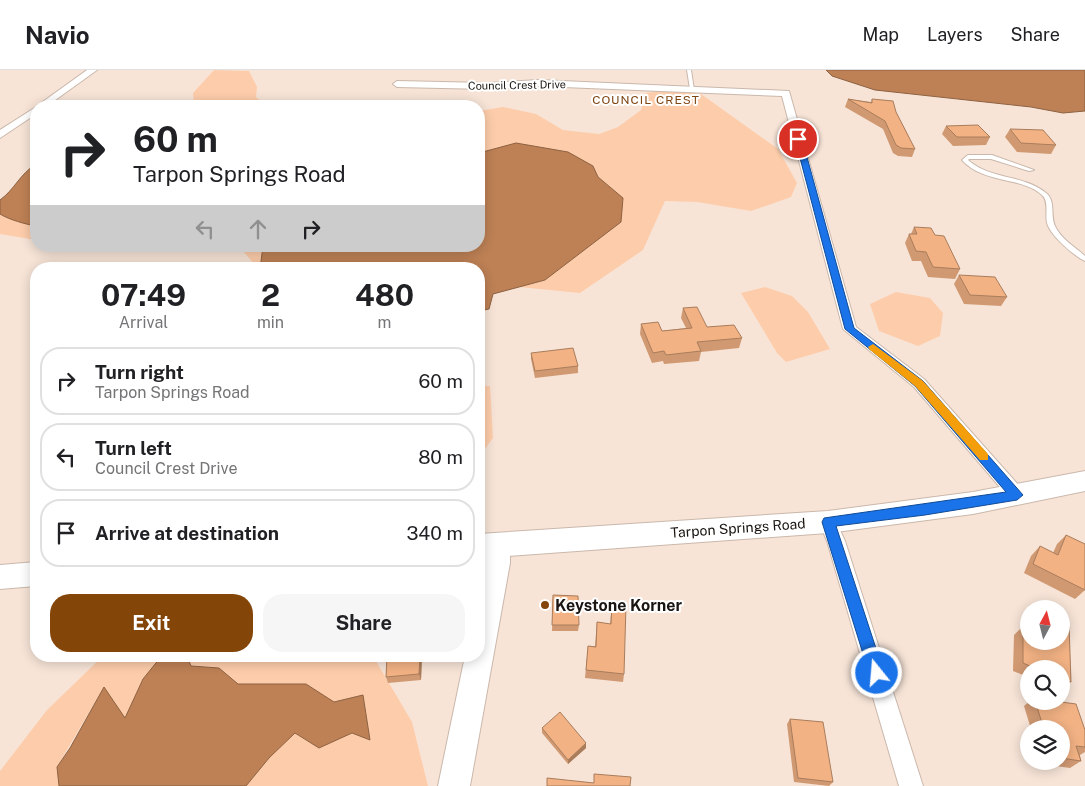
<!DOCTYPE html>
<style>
:root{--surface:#fff;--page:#f6f6f6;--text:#202124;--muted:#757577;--line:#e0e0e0;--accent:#844509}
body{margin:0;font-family:"Public Sans",sans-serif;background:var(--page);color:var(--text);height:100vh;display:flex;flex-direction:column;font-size:19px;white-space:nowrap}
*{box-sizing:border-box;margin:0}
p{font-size:16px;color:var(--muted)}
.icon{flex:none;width:28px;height:28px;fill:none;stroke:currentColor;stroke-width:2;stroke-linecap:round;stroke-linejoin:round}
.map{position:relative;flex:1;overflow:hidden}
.drawer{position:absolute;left:30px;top:192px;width:455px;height:400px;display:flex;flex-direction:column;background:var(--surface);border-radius:20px;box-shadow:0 2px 12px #0003}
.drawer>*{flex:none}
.hud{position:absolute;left:30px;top:30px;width:455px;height:152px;border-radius:20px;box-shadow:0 2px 12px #0003;background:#fff;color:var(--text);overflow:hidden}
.needle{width:32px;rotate:7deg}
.fabs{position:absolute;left:1020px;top:530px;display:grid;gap:10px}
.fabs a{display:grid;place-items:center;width:50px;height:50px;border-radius:50%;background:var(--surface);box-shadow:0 2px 12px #0003;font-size:25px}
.pin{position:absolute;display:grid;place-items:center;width:42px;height:42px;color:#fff;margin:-21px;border:2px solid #fff;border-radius:50%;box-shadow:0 1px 5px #0007}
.me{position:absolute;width:55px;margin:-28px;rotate:343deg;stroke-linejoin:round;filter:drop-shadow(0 0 4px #0008)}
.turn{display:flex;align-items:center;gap:18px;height:105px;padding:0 20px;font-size:22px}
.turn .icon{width:65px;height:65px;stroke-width:2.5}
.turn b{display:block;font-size:35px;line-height:42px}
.lanes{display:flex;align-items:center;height:48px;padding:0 20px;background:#0003;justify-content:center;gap:25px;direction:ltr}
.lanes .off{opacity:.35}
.eta{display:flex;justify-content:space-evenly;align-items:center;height:85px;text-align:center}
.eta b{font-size:30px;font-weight:700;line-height:35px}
.button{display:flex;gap:10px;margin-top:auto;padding:10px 20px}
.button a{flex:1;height:58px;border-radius:20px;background:var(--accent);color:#fff;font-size:20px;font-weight:700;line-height:58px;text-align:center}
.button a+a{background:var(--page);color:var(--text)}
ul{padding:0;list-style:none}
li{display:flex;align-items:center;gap:15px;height:68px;margin:0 10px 8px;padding:0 10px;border:2px solid var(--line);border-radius:20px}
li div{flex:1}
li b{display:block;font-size:19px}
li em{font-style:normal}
header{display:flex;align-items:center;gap:30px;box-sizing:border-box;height:70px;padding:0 25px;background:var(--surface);border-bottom:1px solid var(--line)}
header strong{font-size:24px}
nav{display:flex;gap:28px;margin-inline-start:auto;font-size:18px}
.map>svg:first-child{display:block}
.green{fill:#fdcdab}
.water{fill:#be8155;stroke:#8d6141}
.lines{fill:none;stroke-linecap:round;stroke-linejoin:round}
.service-casing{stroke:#cab8ac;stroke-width:2}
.minor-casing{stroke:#cab8ac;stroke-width:2}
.tertiary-casing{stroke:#cab8ac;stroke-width:2}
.secondary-casing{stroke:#cab8ac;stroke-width:2}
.service{fill:#fff;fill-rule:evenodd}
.minor{fill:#fff;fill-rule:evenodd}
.tertiary{fill:#fff;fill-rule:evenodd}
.secondary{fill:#fff;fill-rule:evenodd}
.wall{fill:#d09972}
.shaded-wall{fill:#a97d5c}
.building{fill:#f2b284;stroke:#a97d5c}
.route{fill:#1a73e8;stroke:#114b97}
.slow{fill:#f59e0b}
.poi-dot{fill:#844509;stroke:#fff;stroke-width:2}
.labels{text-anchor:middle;stroke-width:4;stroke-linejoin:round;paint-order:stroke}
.far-street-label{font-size:11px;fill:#1b1511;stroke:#fff}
.far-neighbourhood-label{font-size:12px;letter-spacing:1px;fill:#7f4513;stroke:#fff}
.street-label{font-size:14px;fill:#1b1511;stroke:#fff}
.near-poi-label{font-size:16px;font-weight:bold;fill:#1b1511;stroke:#fff;text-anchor:start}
</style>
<header>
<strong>Navio</strong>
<nav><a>Map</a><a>Layers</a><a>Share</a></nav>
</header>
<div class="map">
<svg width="1085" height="716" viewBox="0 0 1085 716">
<rect width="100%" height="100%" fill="#f7e4d7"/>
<!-- green -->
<path class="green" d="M214,0L249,1L257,17L256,27L266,36H203L194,33L193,23Z
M668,20L701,24L778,79L797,113L791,127L751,141L697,132L665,131L643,180L580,223L519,217L545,210L621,152L623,128L598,107L593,96L492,80L479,83V41L503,37L536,44L563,60L599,64L618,57L641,40L646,23Z
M0,144C10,150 25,154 36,156V170L0,164Z
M239,176H263L260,199H258Z
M765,217L792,226L808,242L830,279L786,292L777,283L741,223Z
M896,222L930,228L943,243L940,266L918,276L879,261L870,234Z
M479,316H490L493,368L479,387Z
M103,586H172L160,588L143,609L125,649L104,617L57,697L59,716H0V701L47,640Z
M187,586H373L412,652L428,716H246L269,688L295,663L319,678L352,663L370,670L363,625L334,632L306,614H238L219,598L191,596Z"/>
<!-- water -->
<path class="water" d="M826,0H1085V41L1063,43L1031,37L875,20L832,6Z
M516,73L568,82L593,96L598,107L623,128L621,152L545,210L493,224L489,239L479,241V199H260L263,176H479V83Z
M36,94V156C25,154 10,150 0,144V130C15,119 19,105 36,94Z
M172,586H187L191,596L219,598L238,614H306L334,632L363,625L370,670L352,663L319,678L295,663L269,688L246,716H59L57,697L70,678L104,617L125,648L143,609L160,588Z"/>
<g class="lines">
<!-- service casing -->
<g class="service-casing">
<path id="service" d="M687,0H691L694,20L690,19Z
M992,85L1034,100L1029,101L991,89H969L968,90C990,110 1023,104 1046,123C1056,131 1050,145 1055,156C1060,168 1075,177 1085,186V191C1074,186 1050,165 1047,153C1045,145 1049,133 1043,126C1023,106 985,115 962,90L968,85Z"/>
</g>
<!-- minor casing -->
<g class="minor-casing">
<path id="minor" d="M87,0H97L47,36H37Z
M539,10L789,21L856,257L924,309L1023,420L1026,425L1023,430L1017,432L1011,430L914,317L843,259L782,26L539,16L487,19L397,17L393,14L397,11L487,13Z
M36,37V44L0,68V60Z
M828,444L834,447L845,471L923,716H899L827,471L819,452L822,447Z"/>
</g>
<!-- tertiary casing -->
<g class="tertiary-casing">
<path id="tertiary" d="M498,465L507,468L510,475V493L470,716H438L465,586H479V521L486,475L489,468Z"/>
</g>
<!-- secondary casing -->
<g class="secondary-casing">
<path id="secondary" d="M1085,401V421L973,444L828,463L479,488V464L828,441L973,422Z
M36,492V516L0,519V495Z"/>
</g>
<!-- service -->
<use href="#service" class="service"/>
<!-- minor -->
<use href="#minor" class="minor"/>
<!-- tertiary -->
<use href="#tertiary" class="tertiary"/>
<!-- secondary -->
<use href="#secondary" class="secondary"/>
</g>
<!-- wall -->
<path class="wall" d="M848,29L871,32L872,29L896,42L915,79L912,87L898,86L893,83L883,59L845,37Z
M946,56L990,67L986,75L953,76L942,64Z
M1010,59L1056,75L1051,84L1017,82L1005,67Z
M914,157L935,165L960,199L955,209L928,207L921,191H912L905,173L909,164H911Z
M959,205L1007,227L1001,236L964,234L954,214Z
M683,238L707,257L742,268L739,278L701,282L699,291L664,294L663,291L652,293L640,264L641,254L662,261L686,258L681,248Z
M531,283L578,296V303L535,308L531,289Z
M1066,465L1085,520L1075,529L1024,503L1031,486L1040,476L1053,483L1057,474Z
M553,525L579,555L578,561H552Z
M612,534L624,604L623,612L585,608L588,576H595L597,552L610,554Z
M1029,550V571H1061V552L1069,555L1071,612L1061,619V599H1029V607L1013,601L1014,565L1023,556L1027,558V552Z
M387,586H422L421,610L388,613L386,607Z
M1030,631H1054L1085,660V682L1080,685L1081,691L1070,698L1042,694V691H1061V659H1031L1024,636Z
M790,649L833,712L829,716L794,712L787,654Z
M542,658L586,673V678L568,694L542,663Z"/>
<!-- shaded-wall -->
<path class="shaded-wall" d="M420,586H422L421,610L419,604Z
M586,673V678L568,694V690Z"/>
<!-- building -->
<path class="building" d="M848,29L872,33V29L893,31L896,42L915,79L901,78L896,75L885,51Z
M978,55L990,67H957L946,56Z
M1010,59L1043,60L1056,75L1021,73Z
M914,157L931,158L935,165L944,166L960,199L933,197L926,182L916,181L909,164H917Z
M959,205L995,207L1007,227L970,225Z
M697,237L707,257L734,255L742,268L697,272L701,281L666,285L664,281L653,283L641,254L658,252L662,261L692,258L683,238Z
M573,278L578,296L535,301L531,283Z
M1066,465L1085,474V520L1033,494L1040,476L1058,485Z
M553,525L578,526L579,555H552Z
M612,534L626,535L624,604L586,600L588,576L596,577L597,552L611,554Z
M1061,552L1069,555L1071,612L1061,608V599H1037L1023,593V556L1029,558V571H1061Z
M387,586H420L419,604L386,607Z
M1035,631H1054L1076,634L1085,660V677L1076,676L1081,691L1061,688V659H1044Z
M560,642L586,673L568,690L542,658Z
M790,649L823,652L833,712L798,708Z
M594,704L631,707L630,716H547V708L594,713Z"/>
<!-- route -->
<path class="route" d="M798,67L802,69L854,258L923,311L1023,425L1017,430L925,445L836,456L884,603L882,608L877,610L871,608L869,603L822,452L824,448L1006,422L915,316L845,259L795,69Z"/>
<!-- slow -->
<path class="slow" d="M873,274L923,311L988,384V390H980L915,316L870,280L868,277Z"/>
<!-- markers -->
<circle class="poi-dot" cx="545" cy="535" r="5"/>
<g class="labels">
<!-- far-street labels -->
<g class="far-street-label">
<text transform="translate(517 15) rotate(-1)" y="4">Council Crest Drive</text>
</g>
<!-- far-neighbourhood labels -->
<g class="far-neighbourhood-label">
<text x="646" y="34">COUNCIL CREST</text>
</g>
<!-- street labels -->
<g class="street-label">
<text transform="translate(738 458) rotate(-4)" y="5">Tarpon Springs Road</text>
</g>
<!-- near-poi labels -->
<g class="near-poi-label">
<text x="555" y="541">Keystone Korner</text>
</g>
</g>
</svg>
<div class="fabs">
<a><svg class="needle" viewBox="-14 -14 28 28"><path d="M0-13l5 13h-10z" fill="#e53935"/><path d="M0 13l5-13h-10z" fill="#757577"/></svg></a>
<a><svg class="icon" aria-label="search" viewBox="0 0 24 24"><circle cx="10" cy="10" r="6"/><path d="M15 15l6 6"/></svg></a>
<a><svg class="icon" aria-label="layers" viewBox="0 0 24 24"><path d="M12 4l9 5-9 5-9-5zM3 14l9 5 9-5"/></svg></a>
</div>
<div class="pin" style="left:798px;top:69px;background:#d93025"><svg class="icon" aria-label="arrive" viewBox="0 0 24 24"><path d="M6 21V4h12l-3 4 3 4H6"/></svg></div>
<svg class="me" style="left:877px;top:603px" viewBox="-20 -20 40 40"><circle r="17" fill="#1a73e8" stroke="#fff" stroke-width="3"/><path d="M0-11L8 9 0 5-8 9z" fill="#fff"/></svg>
<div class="hud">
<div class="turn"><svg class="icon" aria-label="right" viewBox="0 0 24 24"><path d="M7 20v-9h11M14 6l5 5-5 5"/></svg><div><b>60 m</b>Tarpon Springs Road</div></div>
<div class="lanes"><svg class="icon off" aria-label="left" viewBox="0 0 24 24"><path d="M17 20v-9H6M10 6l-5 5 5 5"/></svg><svg class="icon off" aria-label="ahead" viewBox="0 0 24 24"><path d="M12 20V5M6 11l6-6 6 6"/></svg><svg class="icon" aria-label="right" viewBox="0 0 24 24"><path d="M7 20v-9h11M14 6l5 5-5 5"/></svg></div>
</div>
<section class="drawer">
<div class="eta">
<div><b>07:49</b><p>Arrival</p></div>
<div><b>2</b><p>min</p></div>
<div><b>480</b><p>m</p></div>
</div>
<ul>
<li><svg class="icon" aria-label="right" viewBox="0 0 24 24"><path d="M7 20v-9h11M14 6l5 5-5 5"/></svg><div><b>Turn right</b><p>Tarpon Springs Road</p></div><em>60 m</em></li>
<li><svg class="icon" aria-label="left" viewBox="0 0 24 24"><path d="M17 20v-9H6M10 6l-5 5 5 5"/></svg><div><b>Turn left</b><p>Council Crest Drive</p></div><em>80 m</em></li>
<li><svg class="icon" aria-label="arrive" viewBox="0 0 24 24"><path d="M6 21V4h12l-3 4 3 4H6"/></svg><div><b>Arrive at destination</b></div><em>340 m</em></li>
</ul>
<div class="button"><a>Exit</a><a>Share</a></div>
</section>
</div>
